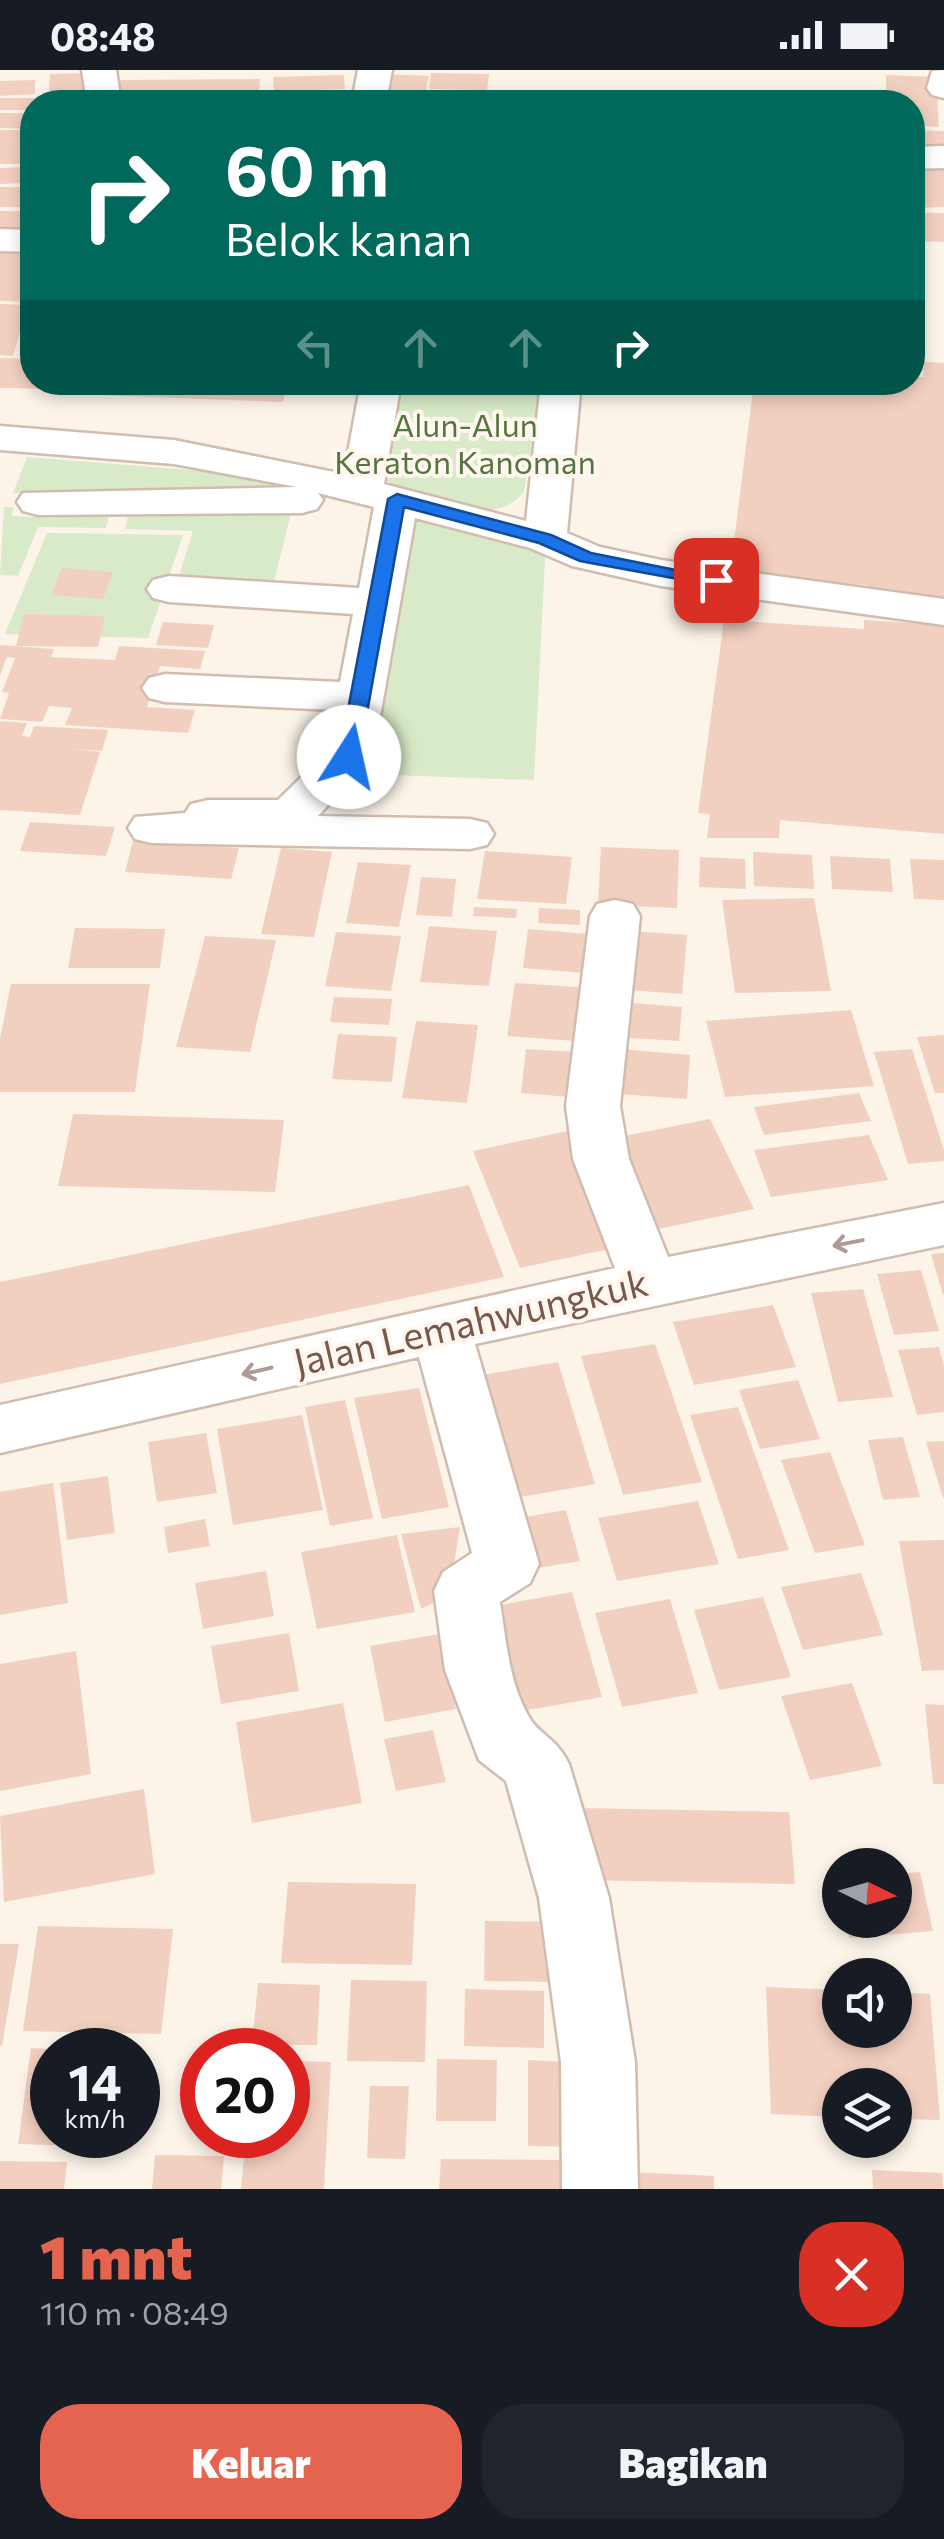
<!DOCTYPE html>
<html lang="id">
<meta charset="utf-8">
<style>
:root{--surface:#171b24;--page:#20242c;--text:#f1f3f6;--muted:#9ea1a6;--accent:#e46450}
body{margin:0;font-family:Commissioner,sans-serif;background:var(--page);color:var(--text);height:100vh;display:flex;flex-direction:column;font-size:38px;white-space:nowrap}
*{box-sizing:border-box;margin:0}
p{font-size:32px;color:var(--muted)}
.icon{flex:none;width:55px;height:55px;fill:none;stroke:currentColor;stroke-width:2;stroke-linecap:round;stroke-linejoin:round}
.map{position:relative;height:2119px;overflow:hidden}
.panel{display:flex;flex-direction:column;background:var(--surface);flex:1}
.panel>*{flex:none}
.hud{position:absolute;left:20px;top:20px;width:905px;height:305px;border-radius:40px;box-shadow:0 5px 15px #0003;background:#00695c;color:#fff;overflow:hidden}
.needle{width:65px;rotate:95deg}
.fabs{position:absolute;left:822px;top:1778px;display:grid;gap:20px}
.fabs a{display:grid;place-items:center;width:90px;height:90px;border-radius:50%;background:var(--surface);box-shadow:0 5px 15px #0003;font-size:50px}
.speed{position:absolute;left:30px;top:1958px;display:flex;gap:20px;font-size:50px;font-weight:700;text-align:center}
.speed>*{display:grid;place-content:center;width:130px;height:130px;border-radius:50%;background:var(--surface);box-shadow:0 5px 15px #0003;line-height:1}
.speed small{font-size:25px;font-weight:400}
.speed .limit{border:15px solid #d22;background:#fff;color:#111}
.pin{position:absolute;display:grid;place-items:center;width:85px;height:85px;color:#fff;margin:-42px;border-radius:20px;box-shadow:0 5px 15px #0006}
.me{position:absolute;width:110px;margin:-55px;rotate:10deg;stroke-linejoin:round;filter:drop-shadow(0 0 8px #0008)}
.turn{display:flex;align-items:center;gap:35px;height:210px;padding:0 40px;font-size:45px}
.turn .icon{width:130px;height:130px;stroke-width:2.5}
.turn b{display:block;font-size:70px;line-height:85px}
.lanes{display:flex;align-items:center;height:95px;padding:0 40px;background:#0003;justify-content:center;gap:50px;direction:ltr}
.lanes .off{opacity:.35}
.round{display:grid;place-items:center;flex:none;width:105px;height:105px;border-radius:40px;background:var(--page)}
.summary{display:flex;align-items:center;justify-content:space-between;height:170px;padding:0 40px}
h1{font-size:60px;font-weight:800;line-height:75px;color:var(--accent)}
.primary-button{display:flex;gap:20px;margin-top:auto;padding:20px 40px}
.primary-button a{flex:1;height:115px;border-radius:40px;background:var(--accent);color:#fff;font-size:40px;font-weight:800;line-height:115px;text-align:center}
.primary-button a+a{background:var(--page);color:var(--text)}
.status{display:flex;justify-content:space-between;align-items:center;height:70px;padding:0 50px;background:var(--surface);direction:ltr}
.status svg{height:28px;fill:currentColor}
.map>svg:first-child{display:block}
.green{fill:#d8eac7}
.building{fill:#f2d0c0}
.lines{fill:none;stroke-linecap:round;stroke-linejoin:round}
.minor-casing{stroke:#d1bcb0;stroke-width:5}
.minor{fill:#fff;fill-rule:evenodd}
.oneway{stroke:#ad9b94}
.route{fill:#1a73e8;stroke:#114b97;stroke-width:2.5}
.labels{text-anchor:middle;stroke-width:8;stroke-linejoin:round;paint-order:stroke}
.far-park-label{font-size:32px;fill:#567641;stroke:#fff7ef}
.street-label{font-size:38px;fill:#77584c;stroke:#fff7ef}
</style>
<div class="status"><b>08:48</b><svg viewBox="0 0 49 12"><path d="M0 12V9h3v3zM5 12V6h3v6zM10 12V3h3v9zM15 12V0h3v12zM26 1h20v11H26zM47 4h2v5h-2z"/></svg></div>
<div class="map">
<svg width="944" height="2119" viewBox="0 0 944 2119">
<rect width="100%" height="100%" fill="#fcf3e9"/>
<!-- green -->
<path class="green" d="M403,313H542L524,421C494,463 423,425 384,413Z
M27,387L254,405L318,418L13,423Z
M293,435L272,519L177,512L193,461L125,459L130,437Z
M4,437H14L11,446L54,448L58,438L111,437L106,458L38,457L18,506L0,505Z
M420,446L539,481L545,487L534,710L365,704L398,457Z
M47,463L183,465L148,568L5,564Z"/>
<!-- building -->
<path class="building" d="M88,3V20L49,21L50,4Z
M431,3L489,4L487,20L429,19Z
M384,4L429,6L423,32H377Z
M344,5L345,19L274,21L273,7Z
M886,5L936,7L939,57L912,55V32H886Z
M260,9L259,22L117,23L119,10Z
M35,10V24L0,26V11Z
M342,22L344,32H275L274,25Z
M428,22L471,24L469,32H426Z
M475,22H508L507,32H475Z
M268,24V32H240L241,25Z
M235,26L234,32H186L187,27Z
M0,28H40L32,32V40H0Z
M0,43H32V59L0,58Z
M0,60H32V94H0Z
M912,60L944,61V85H912Z
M912,94H944V137L912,138Z
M28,97L25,113L0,114V98Z
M0,117H28L24,137H0Z
M0,141H30L23,168H0Z
M912,143H944V172L912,171Z
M0,172H32V232L0,231Z
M912,178H922L925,206H912Z
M0,234L28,235L13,286L0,285Z
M0,288L32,289V312H72L70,319L0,318Z
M924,292L944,293V533L867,527V515L730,504L754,312H912V307H923Z
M75,312H287L283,332L71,324Z
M62,498L113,502L103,529L51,525Z
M24,544L105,546L98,577L16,576Z
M724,550L864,559V550L944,555V764L780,750L779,768H707L710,744L698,743Z
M163,552L214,555L208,578L156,575Z
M0,575L54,579L51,587L115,590L119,576L205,581L200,599L160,596L147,637L195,640L188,663L65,655L72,638L49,636L42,652L0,649L9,623L2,622L15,588L7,587L0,605Z
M0,651L27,653L22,666L30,667L34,656L108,660L102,681L71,679L100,682L80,745L0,740Z
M30,752L115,757L106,786L20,781Z
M133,771L239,778L231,809L125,802Z
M601,777L679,780L677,838L598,835Z
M281,778L332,782L314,867L261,864Z
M485,781L572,787L566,834L477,829Z
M753,782L812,785L814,819L754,816Z
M830,786L890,789L893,822L832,819Z
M700,787L745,789L746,819L699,817Z
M910,789L944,790V830L914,829Z
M358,792L411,795L399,857L346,853Z
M421,807L456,809L452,847L416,845Z
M814,828L831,921L735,923L722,830Z
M474,837L517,839L516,848L473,846Z
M539,838L580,840V855L538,853Z
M429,856L497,861L489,916L420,912Z
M75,858L165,859L160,898H68Z
M528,859L588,864L584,903L523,898Z
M619,860L687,865L682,924L614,919Z
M336,862L401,866L391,921L325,916Z
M205,866L276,870L250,982L176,977Z
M515,913L593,918L588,972L507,966Z
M11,914H150L135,1022H0V969Z
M334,927L392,929L389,955L330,952Z
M620,932L682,937L679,971L616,967Z
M851,940L874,1016L725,1027L706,951Z
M416,951L478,955L467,1033L402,1028Z
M338,964L397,967L392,1012L332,1009Z
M944,965V1023H935L917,967Z
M608,978L690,985L687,1029L604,1023Z
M526,979L575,982L570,1027L521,1023Z
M912,979L944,1080V1091L908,1094L874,982Z
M859,1023L871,1051L764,1065L754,1037Z
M73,1044L284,1050L275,1122L58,1116Z
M710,1049L754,1139L649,1161L609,1069Z
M577,1059L628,1175L520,1198L473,1081Z
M869,1065L888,1110L771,1127L754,1080Z
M469,1115L504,1207L0,1314V1212Z
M944,1183V1224L943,1225L931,1184Z
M921,1200L939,1261L894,1265L877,1204Z
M863,1219L893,1327L838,1332L811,1223Z
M773,1235L796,1297L694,1315L673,1252Z
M655,1274L702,1412L623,1425L581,1286Z
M939,1277L944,1295V1342L917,1345L898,1280Z
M558,1292L595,1414L503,1430L471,1307Z
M798,1310L820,1369L760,1379L739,1320Z
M419,1318L449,1437L382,1449L354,1328Z
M345,1330L373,1448L330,1456L305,1337Z
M738,1337L789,1480L738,1489L690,1345Z
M302,1345L323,1440L233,1455L217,1359Z
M206,1363L217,1423L157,1432L148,1372Z
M903,1367L920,1427L883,1430L868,1370Z
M944,1371V1428H943L926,1372Z
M830,1382L865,1475L815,1483L781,1390Z
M108,1406L115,1463L67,1470L60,1413Z
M53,1413L68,1533L0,1545V1422Z
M698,1431L719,1494L617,1511L598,1448Z
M566,1440L580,1491L526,1500L513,1449Z
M205,1449L210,1476L168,1483L164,1457Z
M460,1457L449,1525L421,1539L401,1464Z
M397,1465L415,1542L317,1559L301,1482Z
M944,1470V1600L922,1601L899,1471Z
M266,1501L274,1546L203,1559L195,1513Z
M861,1503L883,1565L803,1580L781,1517Z
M572,1522L602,1627L505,1644L478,1539Z
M763,1527L791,1607L719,1620L694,1540Z
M670,1529L698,1623L622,1637L595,1543Z
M289,1563L299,1621L221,1634L211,1576Z
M439,1564L456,1639L385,1652L370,1576Z
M76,1581L91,1704L0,1721V1594Z
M852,1613L882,1696L810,1710L781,1626Z
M343,1633L362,1733L252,1753L236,1652Z
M925,1634L944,1635V1714H933Z
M433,1660L446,1712L396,1721L384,1669Z
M144,1719L155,1804L4,1832L0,1746Z
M579,1738L789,1742L795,1814L579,1810Z
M920,1802L933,1861L849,1868L846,1850H895V1804Z
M288,1812L416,1814L412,1895L281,1893Z
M485,1851L561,1852L560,1912L484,1911Z
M38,1856L173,1859L161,1964L23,1961Z
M0,1874H19L2,1976H0Z
M351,1910L427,1911L425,1992L347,1991Z
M258,1913L320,1915L317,1975H252Z
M766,1917L840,1920V1960H895V1922L930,1924L940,2050L895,2049V2015H840V2047L771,2044Z
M465,1919L544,1921V1978L464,1976Z
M31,1978L52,1979V2065H83L82,2076L18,2074Z
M437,1989L497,1990L496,2051H436Z
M528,1990L586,1993V2077L528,2076Z
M288,1991L331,1992L324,2119H241L246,2065H288Z
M370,2016H409L405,2089L367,2088Z
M155,2085L224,2086L221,2119H152Z
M441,2089L569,2090V2119H439Z
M0,2091L67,2092L64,2119H0Z
M872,2100L942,2103L943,2119H873Z
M631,2102L714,2106V2119H631Z"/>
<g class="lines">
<!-- minor casing -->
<g class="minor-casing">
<path id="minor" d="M82,0H116L121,32H87Z
M358,0H392L386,32H352Z
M944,0V28L932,25L927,18L932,1Z
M944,76V98L912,99V77Z
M0,159L32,160V182L0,181Z
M361,312H401L384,414L526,451L541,312H581L567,463L600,477L661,490L944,529V555L661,516L572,496L530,478L415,448L373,687L318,746L470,749L487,753L494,764L487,775L470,779L152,773L135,769L128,758L135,747L185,743L191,734L208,730H278L326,683L335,640L165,632L149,628L142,618L149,608L165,604L340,612L353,544L169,532L153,528L147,519L153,510L169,506L359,518L374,437L318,423L323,430L317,439L302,443L38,445L23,441L17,432L23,423L297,417L174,394L0,380V356L174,370L344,404Z
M615,830L633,834L640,846L620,1036L629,1089L668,1187L944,1133V1175L475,1274L539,1494L530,1513L500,1532C506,1570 509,1613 529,1647C539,1665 556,1667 569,1694L609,1828L635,1992L638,2119H562L561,1992L539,1828L506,1711L479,1690L445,1600L434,1521L443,1502L472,1483L419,1287L0,1383V1335L615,1198L573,1089L566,1036L590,846L597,834Z"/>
</g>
<!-- minor -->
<use href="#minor" class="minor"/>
</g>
<!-- one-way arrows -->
<defs><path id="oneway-shaft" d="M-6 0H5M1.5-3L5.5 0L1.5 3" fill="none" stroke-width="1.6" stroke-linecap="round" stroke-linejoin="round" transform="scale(2.5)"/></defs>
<g class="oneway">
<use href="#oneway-shaft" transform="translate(848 1173) rotate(169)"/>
<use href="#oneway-shaft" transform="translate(257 1301) rotate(167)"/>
</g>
<!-- route -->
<path class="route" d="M397,424L551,465L591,483L725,510L716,516L580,491L539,473L404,437L359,687L342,691L339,687L388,429Z"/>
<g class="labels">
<!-- far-park labels -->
<g class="far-park-label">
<text x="465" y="367">Alun-Alun<tspan x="465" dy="37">Keraton Kanoman</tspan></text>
</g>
<!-- street labels -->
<g class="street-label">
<text transform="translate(471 1253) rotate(-13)" y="13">Jalan Lemahwungkuk</text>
</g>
</g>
</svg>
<div class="fabs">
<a><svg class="needle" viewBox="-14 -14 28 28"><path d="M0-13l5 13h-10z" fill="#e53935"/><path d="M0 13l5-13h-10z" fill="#9ea1a6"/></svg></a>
<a><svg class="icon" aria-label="sound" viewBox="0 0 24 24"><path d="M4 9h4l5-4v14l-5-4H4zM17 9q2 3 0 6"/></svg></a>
<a><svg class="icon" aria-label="layers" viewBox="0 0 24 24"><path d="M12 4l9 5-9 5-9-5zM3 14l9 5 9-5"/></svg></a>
</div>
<div class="speed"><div>14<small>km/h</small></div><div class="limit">20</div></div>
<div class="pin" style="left:716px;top:510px;background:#d93025"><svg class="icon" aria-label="arrive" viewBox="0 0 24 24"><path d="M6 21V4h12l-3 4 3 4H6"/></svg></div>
<svg class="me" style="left:349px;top:687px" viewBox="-20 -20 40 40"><circle r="19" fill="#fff"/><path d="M0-13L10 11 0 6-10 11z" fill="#1a73e8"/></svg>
<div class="hud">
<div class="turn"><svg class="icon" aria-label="right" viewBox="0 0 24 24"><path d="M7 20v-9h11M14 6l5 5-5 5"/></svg><div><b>60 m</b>Belok kanan</div></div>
<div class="lanes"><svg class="icon off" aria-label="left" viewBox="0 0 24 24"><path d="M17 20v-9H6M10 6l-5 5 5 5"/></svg><svg class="icon off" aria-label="ahead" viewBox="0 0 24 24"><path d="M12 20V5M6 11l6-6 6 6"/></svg><svg class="icon off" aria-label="ahead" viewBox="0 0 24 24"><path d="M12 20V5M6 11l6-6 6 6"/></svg><svg class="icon" aria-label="right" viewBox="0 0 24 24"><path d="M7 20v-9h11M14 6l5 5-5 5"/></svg></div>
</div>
</div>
<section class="panel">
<div class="summary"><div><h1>1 mnt</h1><p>110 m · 08:49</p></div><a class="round" style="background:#d93025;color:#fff"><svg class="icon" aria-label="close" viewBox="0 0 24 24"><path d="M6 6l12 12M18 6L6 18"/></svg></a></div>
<div class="primary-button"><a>Keluar</a><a>Bagikan</a></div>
</section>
